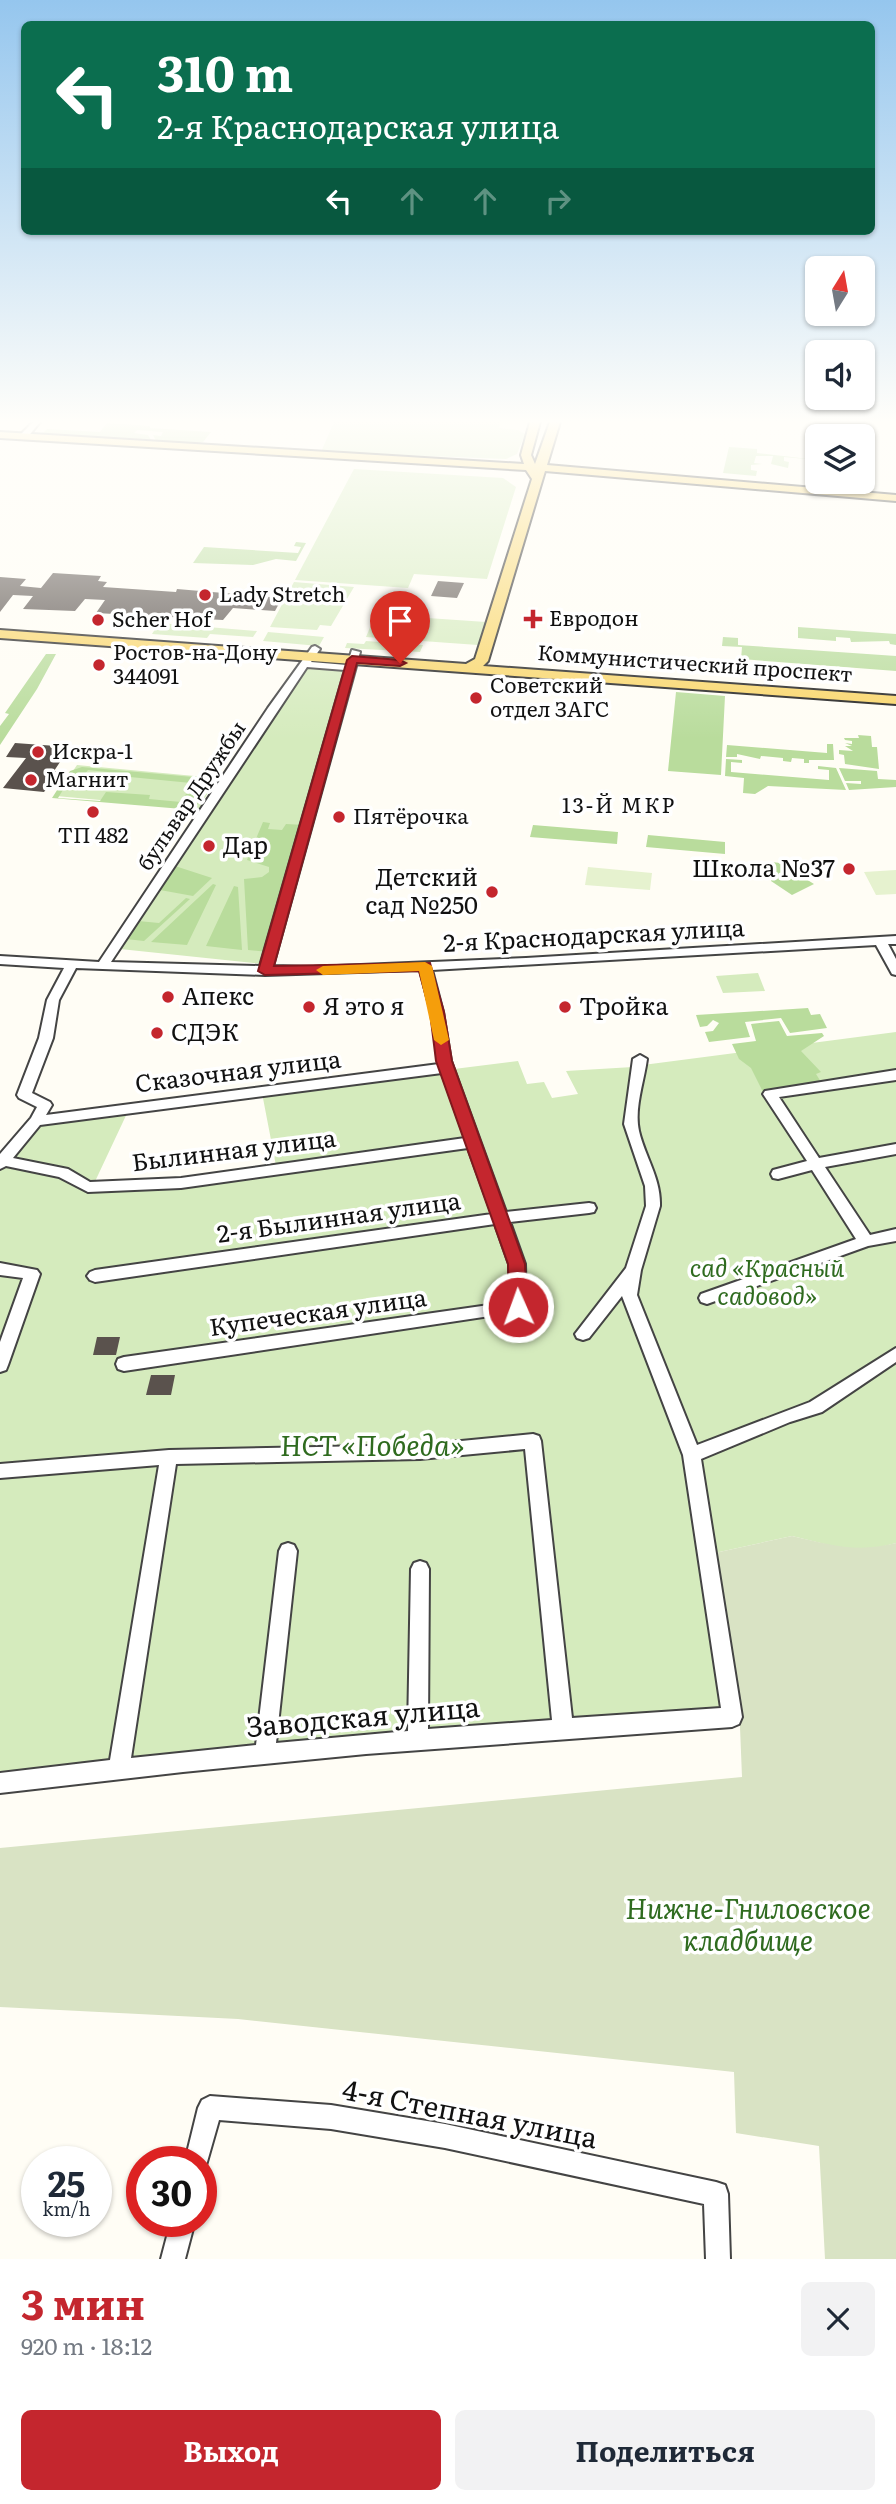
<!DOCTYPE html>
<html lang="ru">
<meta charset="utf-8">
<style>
:root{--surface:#fff;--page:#f2f2f3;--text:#1f2937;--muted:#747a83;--accent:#c4262e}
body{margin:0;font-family:Literata,serif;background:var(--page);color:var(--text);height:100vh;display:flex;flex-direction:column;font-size:26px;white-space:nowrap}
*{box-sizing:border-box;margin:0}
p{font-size:23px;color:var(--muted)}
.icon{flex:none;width:38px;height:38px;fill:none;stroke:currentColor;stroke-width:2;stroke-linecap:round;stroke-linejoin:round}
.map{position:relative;height:2259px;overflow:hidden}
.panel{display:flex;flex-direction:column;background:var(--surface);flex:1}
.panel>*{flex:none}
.top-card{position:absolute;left:21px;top:21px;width:854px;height:214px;border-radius:10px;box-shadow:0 2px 5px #0004;background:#0b6e4f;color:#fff;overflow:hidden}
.needle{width:46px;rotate:11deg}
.fabs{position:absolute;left:805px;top:256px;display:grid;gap:14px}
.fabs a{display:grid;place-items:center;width:70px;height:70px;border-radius:10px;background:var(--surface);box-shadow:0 2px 5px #0004;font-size:35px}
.speed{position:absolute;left:21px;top:2146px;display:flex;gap:14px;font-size:35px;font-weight:700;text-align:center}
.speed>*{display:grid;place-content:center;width:91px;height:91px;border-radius:50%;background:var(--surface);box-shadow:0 2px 5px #0004;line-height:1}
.speed small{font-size:18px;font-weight:400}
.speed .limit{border:10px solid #d22;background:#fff;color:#111}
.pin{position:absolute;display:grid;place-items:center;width:60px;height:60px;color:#fff;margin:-72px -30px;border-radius:50% 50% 50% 0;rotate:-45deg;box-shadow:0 0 7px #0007}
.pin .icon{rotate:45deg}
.me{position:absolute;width:77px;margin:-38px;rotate:358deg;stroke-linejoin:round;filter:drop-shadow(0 0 5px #0008)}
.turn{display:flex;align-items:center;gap:24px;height:147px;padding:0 21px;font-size:32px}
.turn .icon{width:91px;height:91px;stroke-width:2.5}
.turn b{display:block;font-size:49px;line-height:60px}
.lanes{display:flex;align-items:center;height:66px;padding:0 21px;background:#0003;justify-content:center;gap:35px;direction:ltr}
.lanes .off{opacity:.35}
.round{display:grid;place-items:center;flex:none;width:74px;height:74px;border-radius:10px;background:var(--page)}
.summary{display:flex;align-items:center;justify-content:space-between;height:119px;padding:0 21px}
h1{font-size:42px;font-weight:700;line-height:52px;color:var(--accent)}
.cta{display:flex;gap:14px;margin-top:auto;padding:14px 21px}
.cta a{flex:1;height:80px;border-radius:10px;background:var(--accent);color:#fff;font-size:28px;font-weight:700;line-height:80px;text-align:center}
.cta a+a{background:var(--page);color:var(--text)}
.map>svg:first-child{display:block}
.green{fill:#d5ebbd}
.forest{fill:#b9dc9c}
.cemetery{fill:#d9e3c4}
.pitch{fill:#e6f2cf}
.building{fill:#5a524d}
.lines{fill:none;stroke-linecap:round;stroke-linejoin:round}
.minor-casing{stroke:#444;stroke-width:4}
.major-casing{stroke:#222;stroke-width:4}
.minor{fill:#fff;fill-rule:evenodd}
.major{fill:#f9d66b;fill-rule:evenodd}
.route{fill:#c4262e;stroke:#7f191e;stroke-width:2}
.slow{fill:#f59e0b}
.poi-dot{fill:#c4262e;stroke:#fff;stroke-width:2.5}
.labels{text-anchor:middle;stroke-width:7;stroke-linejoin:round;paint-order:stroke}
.far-poi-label{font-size:21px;fill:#111;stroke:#fff;text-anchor:start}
.far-street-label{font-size:21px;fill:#111;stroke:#fff}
.far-neighbourhood-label{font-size:21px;letter-spacing:2px;fill:#111;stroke:#fff}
.poi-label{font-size:24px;fill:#111;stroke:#fff;text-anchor:start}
.street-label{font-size:24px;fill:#111;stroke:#fff}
.park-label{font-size:24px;font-style:italic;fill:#2f6b1f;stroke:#fff}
.near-park-label{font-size:28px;font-style:italic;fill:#2f6b1f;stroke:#fff}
.near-street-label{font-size:28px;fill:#111;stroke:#fff}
</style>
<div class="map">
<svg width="896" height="2259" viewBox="0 0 896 2259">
<rect width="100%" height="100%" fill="#fffdf5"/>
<!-- green -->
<path class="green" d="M334,422H501L499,428L518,430L525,434L517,454L506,459L321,452Z
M354,469L503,478L516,487L487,579L414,574L408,588L295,580Z
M294,582L354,587L331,626L320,625L317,630L270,627Z
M398,616L486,622L478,645L366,637L373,620L395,622Z
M159,623L257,631L253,637L210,634L207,638L152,634Z
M268,632L324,637L319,646L263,641Z
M366,641L423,645L420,652L345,648L347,643L364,644Z
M307,667L345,669L264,964L120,949Z
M77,765L216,778L199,809L56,796Z
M758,973L765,991L723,993L716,976Z
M896,1032V1543L877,1548L845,1549L792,1536L710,1554L696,1456L634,1298L658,1200L633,1128L643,1065Z
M518,1061L527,1084L544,1082L552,1098L578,1094L566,1071L633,1067L628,1129L652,1196L626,1294L690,1454L728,1711L0,1779V1157L25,1122L130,1107L91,1190L277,1171L262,1093Z"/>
<!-- forest -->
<path class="forest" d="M107,423L150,426V428L211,432L203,442L197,443L156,441L153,435L161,436L163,432L137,430L134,433L148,435L151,440L43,433L47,429L100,432Z
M729,447L757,449V453L817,460L784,457V461L789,462L788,468L771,464L773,456H756L754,463L762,464L751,465V470L757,471L756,476L723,473Z
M296,542L306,543L296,561L276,559L253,565L193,563L204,547L298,553L301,547L294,546Z
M798,627L896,634V645L890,644L889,641L851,642L850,638L836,637V641L798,638Z
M723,637L738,638V645L896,656V671L741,659L742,647L722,646Z
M46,654H56L37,689L0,745V726L9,714L5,713Z
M676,692L725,696L721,775L668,771Z
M858,735L871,736L872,747H877L879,769L845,764L844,755L839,754V750L853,751L845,746H852L845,743L852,744V741L845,740L844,738H859Z
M827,744H833L834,760H809V763H804V759L792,758L791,762L783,761V758L761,756L760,759L737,754V757H726L727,745L827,753Z
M726,759L742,760V763L731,762V772L829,780V770L818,769V766L836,768L846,790L768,786L755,794L743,793L744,778L725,776Z
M82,767L215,779L207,792L188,790L191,783L130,777L127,781L113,780L117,773L88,770L80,781L64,780L70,771Z
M839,768L877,771L878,779L896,780V787L849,790L846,783L861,784V781H845Z
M61,784L66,785L58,798L100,801L106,792L150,795L149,799L181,802L186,794L204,795L194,810L52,798Z
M263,822L270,823L268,829L282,830L286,824L304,825L268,952L248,950L244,879L262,877L269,872V867L247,860Z
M533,825L618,832L617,844L530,837Z
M648,835L725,842V854L646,847Z
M772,862L780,863L814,884L792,895L771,881Z
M175,866L212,878L193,896L160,890Z
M213,884L216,885L187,945L151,942Z
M234,886L238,887L242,950L206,946Z
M186,898L190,899L144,941L126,939L138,921L159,923Z
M808,1008L811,1015L820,1014L827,1028L790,1033L781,1018L745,1022L750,1037L709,1042L705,1032L713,1031L719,1023L713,1020L707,1026L700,1027L696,1015Z
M779,1021L787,1036L822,1033L824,1036L801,1051L821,1072L816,1074L821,1082L763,1092L751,1068L739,1059L732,1044L756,1041L751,1024Z"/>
<!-- cemetery -->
<path class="cemetery" d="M792,1536C830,1545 857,1553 896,1543V2259H825L819,2146L736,2133L734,2072L238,2019L0,2007V1848L742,1777L740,1727L710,1554Z"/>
<!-- pitch -->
<path class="pitch" d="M588,867L652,873L650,890L585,885Z
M896,870V894L876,895L864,872Z"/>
<!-- building -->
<path class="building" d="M53,573L101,576L98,581L107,582L103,587L176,592L177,589L282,598L275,611L233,608L223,620L96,613L105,600L85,599L75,611L23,609L33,596L13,595L0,612V577L26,579L20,586L41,588Z
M438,581L464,583L457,598L431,596Z
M15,743L70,747L54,771L59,772L44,792L3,788L26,758L6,757Z
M97,1337H120L116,1355H93Z
M151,1375H175L171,1395H146Z"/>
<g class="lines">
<!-- minor casing -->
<g class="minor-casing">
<path id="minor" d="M33,422H40L27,438H21V434Z
M315,646L320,649L311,662L347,665L352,650L360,652L273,966L313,967L526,958L896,936V944H888L896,959V975L892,974L876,945L432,970L443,1012L451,1061L506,1212L589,1203L594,1204L596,1208L594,1212L589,1213L510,1222L525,1264L526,1307L524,1311L124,1371L118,1369L116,1364L118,1359L124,1357L510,1302L509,1264L495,1224L95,1282L90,1280L87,1276L90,1272L95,1270L492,1214L468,1148L181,1188L88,1192L59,1177L6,1166L0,1169V1154L31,1118L37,1107L19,1098L17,1095L39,1038L47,1000L64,968L0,964V956L99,962L268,708L312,647ZM307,667L345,670L260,966L111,962ZM76,968L265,975L420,970L431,1012L439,1064L46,1115L52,1105L50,1102L32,1093L53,1038L59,1000ZM442,1073L465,1138L181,1178L90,1182L68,1169L13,1158L40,1125Z
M640,1055L647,1059C644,1082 634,1108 639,1131C645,1157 661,1178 660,1206L641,1270L637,1295L697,1445L810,1402L896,1348V1362L822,1412L790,1422L701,1459L742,1717L739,1724L732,1727L366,1754L183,1772L0,1793V1773L110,1760L159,1465L0,1478V1464L169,1450L420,1445L533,1434L539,1436L541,1441L572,1718L721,1708L683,1455L622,1296L589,1338L583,1340L577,1338L575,1334L626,1268L646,1206L645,1186L624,1124L633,1059ZM525,1449L552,1720L428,1729L429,1569L426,1563L420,1561L414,1563L411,1569L408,1731L276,1743L297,1551L294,1545L288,1543L282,1545L279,1551L256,1745L131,1758L176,1464L420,1459Z
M896,1070V1080L779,1097L819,1158L896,1144V1154L825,1167L870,1235L896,1229V1241L868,1246L707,1304L701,1302L699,1298L701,1294L856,1239L812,1170L778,1179L773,1178L771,1174L773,1170L807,1161L763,1094L765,1091Z
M0,1263L37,1270L40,1274L8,1365L6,1370L0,1372V1342L23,1278L0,1275Z
M210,2096L331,2105L445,2124L716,2182L725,2185L728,2194L730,2259H706L704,2204L445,2148L331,2129L219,2120L205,2169L201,2171V2161H185L198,2108L202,2100Z
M171,2221H195L185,2259H161Z"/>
</g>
<!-- major casing -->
<g class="major-casing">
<path id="major" d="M530,422H540L531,455L535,464L550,422H560L547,465L896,495V501L545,471L488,661L483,666L896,696V704L0,638V630L466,664L475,659L532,479L526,470L0,438V432L524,464L521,455Z"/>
</g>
<!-- minor -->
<use href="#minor" class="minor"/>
<!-- major -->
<use href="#major" class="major"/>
</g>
<!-- sky -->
<linearGradient id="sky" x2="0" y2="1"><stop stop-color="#95c6ee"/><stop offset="0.57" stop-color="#fffefa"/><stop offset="1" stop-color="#fffefa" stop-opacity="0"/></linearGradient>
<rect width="896" height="739" fill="url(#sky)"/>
<!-- route -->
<path class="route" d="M352,656L400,660L406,663L400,666L357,663L274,966L430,963L444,1012L452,1061L525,1264L527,1307L524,1312H512L509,1307L508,1264L436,1061L430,1012L419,971L265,975L258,971L347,660Z"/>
<!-- slow -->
<path class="slow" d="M425,962L432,966L449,1040L441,1045L434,1040L419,971L323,975L316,970L323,966Z"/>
<!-- markers -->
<g class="poi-dot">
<circle cx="205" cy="595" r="7"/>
<path d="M529.5 608.5h7v7h7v7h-7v7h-7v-7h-7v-7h7z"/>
<circle cx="98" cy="620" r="7"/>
<circle cx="99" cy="665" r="7"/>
<circle cx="476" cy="698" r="7"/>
<circle cx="38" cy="752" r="7"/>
<circle cx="31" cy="780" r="7"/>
<circle cx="93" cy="812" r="7"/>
<circle cx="339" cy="817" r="7"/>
<circle cx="209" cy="846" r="7"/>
<circle cx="849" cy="869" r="7"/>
<circle cx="492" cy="892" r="7"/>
<circle cx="168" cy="997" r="7"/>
<circle cx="309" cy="1007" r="7"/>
<circle cx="565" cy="1007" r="7"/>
<circle cx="157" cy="1033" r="7"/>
</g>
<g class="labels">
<!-- far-poi labels -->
<g class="far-poi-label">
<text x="219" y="602">Lady Stretch</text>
<text x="549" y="626">Евродон</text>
<text x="112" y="627">Scher Hof</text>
<text x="113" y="660">Ростов-на-Дону<tspan x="113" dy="24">344091</tspan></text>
<text x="490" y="693">Советский<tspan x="490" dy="24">отдел ЗАГС</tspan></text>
<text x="52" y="759">Искра-1</text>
<text x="45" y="787">Магнит</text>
<text x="353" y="824">Пятёрочка</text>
<text x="93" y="843" text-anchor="middle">ТП 482</text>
</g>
<!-- far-street labels -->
<g class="far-street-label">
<text transform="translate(695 664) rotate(4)" y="7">Коммунистический проспект</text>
<text transform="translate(192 796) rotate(-56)" y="7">бульвар Дружбы</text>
</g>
<!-- far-neighbourhood labels -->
<g class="far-neighbourhood-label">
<text x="619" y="813">13-Й МКР</text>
</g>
<!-- poi labels -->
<g class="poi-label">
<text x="223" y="854">Дар</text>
<text x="835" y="877" text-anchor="end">Школа №37</text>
<text x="478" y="886" text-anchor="end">Детский<tspan x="478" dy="28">сад №250</tspan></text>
<text x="182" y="1005">Апекс</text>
<text x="323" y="1015">Я это я</text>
<text x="579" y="1015">Тройка</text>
<text x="171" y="1041">СДЭК</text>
</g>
<!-- street labels -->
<g class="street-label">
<text transform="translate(594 936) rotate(-3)" y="8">2-я Краснодарская улица</text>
<text transform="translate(238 1072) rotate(-7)" y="8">Сказочная улица</text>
<text transform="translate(234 1151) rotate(-7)" y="8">Былинная улица</text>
<text transform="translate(339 1218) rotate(-8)" y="8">2-я Былинная улица</text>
<text transform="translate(318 1313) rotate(-8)" y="8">Купеческая улица</text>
</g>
<!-- park labels -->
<g class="park-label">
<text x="767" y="1277">сад «Красный<tspan x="767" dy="28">садовод»</tspan></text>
</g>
<!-- near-park labels -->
<g class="near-park-label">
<text x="372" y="1456">НСТ «Победа»</text>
<text x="748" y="1919">Нижне-Гниловское<tspan x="748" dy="32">кладбище</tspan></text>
</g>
<!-- near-street labels -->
<g class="near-street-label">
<text transform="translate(363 1717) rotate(-5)" y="10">Заводская улица</text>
<text transform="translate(470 2114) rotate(11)" y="10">4-я Степная улица</text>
</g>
</g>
</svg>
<div class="fabs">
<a><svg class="needle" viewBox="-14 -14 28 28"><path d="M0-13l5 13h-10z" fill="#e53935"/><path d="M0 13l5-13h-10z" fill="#747a83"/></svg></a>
<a><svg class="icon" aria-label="sound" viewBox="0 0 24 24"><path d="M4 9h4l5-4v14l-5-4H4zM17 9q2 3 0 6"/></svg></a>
<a><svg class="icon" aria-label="layers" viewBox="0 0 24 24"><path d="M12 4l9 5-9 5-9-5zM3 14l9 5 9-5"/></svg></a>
</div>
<div class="speed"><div>25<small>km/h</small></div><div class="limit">30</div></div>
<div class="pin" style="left:400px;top:663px;background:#d93025"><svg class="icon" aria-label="arrive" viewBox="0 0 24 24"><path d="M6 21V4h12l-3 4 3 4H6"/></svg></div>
<svg class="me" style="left:518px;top:1307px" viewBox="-20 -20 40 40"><circle r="17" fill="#c4262e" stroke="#fff" stroke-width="3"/><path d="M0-11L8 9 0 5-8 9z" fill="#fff"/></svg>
<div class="top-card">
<div class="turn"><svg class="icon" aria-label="left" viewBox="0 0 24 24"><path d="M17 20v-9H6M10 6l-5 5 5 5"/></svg><div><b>310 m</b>2-я Краснодарская улица</div></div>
<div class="lanes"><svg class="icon" aria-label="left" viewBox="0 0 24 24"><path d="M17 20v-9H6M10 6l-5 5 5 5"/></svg><svg class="icon off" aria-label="ahead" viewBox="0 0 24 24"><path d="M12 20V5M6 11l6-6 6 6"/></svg><svg class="icon off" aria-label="ahead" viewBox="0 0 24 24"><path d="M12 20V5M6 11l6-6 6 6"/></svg><svg class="icon off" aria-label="right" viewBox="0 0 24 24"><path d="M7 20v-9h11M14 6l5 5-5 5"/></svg></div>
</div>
</div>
<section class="panel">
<div class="summary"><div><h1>3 мин</h1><p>920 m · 18:12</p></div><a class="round"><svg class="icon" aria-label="close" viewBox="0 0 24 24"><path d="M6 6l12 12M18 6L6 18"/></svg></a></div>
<div class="cta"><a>Выход</a><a>Поделиться</a></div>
</section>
